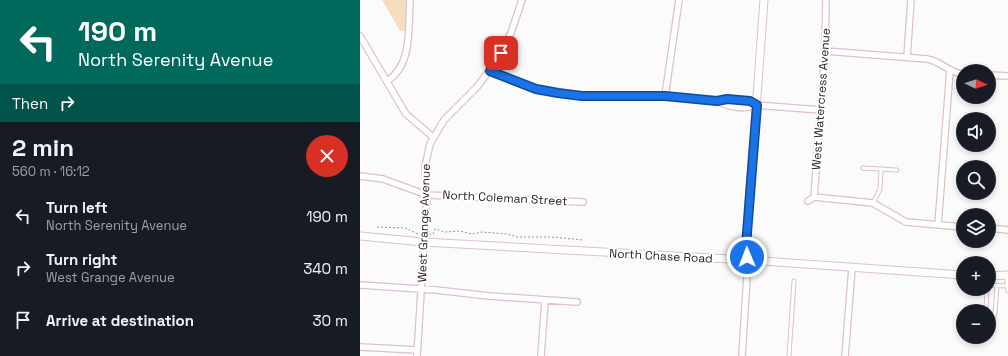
<!DOCTYPE html>
<meta charset="utf-8">
<style>
:root{--surface:#171b24;--page:#20242c;--text:#f1f3f6;--muted:#9ea1a6}
body{margin:0;font-family:"Space Grotesk",sans-serif;background:var(--page);color:var(--text);height:100vh;display:flex;flex-direction:column;font-size:15px;white-space:nowrap}
*{box-sizing:border-box;margin:0}
p{font-size:13px;color:var(--muted)}
.icon{flex:none;width:22px;height:22px;fill:none;stroke:currentColor;stroke-width:2;stroke-linecap:round;stroke-linejoin:round}
.map{position:relative;flex:1;overflow:hidden}
.side{display:flex;flex-direction:column;background:var(--surface);width:360px}
.side>*{flex:none}
.top-card{background:#00695c;color:#fff;overflow:hidden}
.needle{width:26px;rotate:94deg}
.buttons{position:absolute;left:596px;top:64px;display:grid;gap:8px}
.buttons a{display:grid;place-items:center;width:40px;height:40px;border-radius:50%;background:var(--surface);box-shadow:0 2px 6px #0003;font-size:20px}
.pin{position:absolute;display:grid;place-items:center;width:34px;height:34px;color:#fff;margin:-17px;border-radius:8px;box-shadow:0 2px 6px #0006}
.me{position:absolute;width:44px;margin:-22px;rotate:359deg;stroke-linejoin:round;filter:drop-shadow(0 0 3px #0008)}
.turn{display:flex;align-items:center;gap:14px;height:84px;padding:0 12px;font-size:18px}
.turn .icon{width:52px;height:52px;stroke-width:2.5}
.turn b{display:block;font-size:28px;line-height:34px}
.then{display:flex;align-items:center;height:38px;padding:0 12px;background:#0003;gap:8px;font-size:15px}
.round{display:grid;place-items:center;flex:none;width:42px;height:42px;border-radius:21px;background:var(--page)}
.head{display:flex;align-items:center;justify-content:space-between;height:68px;padding:0 12px}
h1{font-size:24px;font-weight:600;line-height:30px}
ul{padding:0;list-style:none}
li{display:flex;align-items:center;gap:12px;height:52px;padding:0 12px}
li div{flex:1}
li b{display:block;font-size:15px}
li em{font-style:normal}
main{display:flex;flex:1;min-height:0}
.map>svg:first-child{display:block}
.green{fill:#f5debe}
.lines{fill:none;stroke-linecap:round;stroke-linejoin:round}
.service-casing{stroke:#dec1c3;stroke-width:5}
.minor-casing{stroke:#dec1c3;stroke-width:8}
.tertiary-casing{stroke:#dec1c3;stroke-width:9}
.path{stroke:#989393;stroke-width:1;stroke-dasharray:2 2;stroke-linecap:butt}
.service{stroke:#fff;stroke-width:3}
.minor{stroke:#fff;stroke-width:5.5}
.tertiary{stroke:#fff;stroke-width:7}
.route-casing{stroke:#114b97;stroke-width:10}
.route{stroke:#1a73e8;stroke-width:7}
.labels{text-anchor:middle;stroke-width:4;stroke-linejoin:round;paint-order:stroke}
.street-label{font-size:12px;fill:#2d2223;stroke:#fff}
</style>
<main>
<section class="side">
<div class="top-card">
<div class="turn"><svg class="icon" aria-label="left" viewBox="0 0 24 24"><path d="M17 20v-9H6M10 6l-5 5 5 5"/></svg><div><b>190 m</b>North Serenity Avenue</div></div>
<div class="then">Then<svg class="icon" aria-label="right" viewBox="0 0 24 24"><path d="M7 20v-9h11M14 6l5 5-5 5"/></svg></div>
</div>
<div class="head"><div><h1>2 min</h1><p>560 m · 16:12</p></div><a class="round" style="background:#d93025;color:#fff"><svg class="icon" aria-label="close" viewBox="0 0 24 24"><path d="M6 6l12 12M18 6L6 18"/></svg></a></div>
<ul>
<li><svg class="icon" aria-label="left" viewBox="0 0 24 24"><path d="M17 20v-9H6M10 6l-5 5 5 5"/></svg><div><b>Turn left</b><p>North Serenity Avenue</p></div><em>190 m</em></li>
<li><svg class="icon" aria-label="right" viewBox="0 0 24 24"><path d="M7 20v-9h11M14 6l5 5-5 5"/></svg><div><b>Turn right</b><p>West Grange Avenue</p></div><em>340 m</em></li>
<li><svg class="icon" aria-label="arrive" viewBox="0 0 24 24"><path d="M6 21V4h12l-3 4 3 4H6"/></svg><div><b>Arrive at destination</b></div><em>30 m</em></li>
</ul>
</section>
<div class="map">
<svg width="648" height="356" viewBox="0 0 648 356">
<rect width="100%" height="100%" fill="#fbfbfb"/>
<!-- green -->
<path class="green" d="M22,0H47L45,31H40Z"/>
<g class="lines">
<!-- service casing -->
<g class="service-casing">
<path id="service" d="M503,168L537,170
M513,203L520,189L521,169
M646,275L648,291
M629,285L648,286
M626,311L627,289
M629,319L634,317L635,313L637,286
M429,356L434,281"/>
</g>
<!-- minor casing -->
<g class="minor-casing">
<path id="minor" d="M0,36L46,114L73,137
M465,51L567,59C581,61 589,73 603,74
M547,57L551,0
M130,71L176,89L198,93L222,96H305L357,101L367,99L390,101L397,105
M629,75L648,76
M27,81C53,65 48,27 50,0
M305,96L319,0
M357,101C369,107 384,110 397,105L461,110
M0,176L23,179L67,195L223,202
M454,197L465,51L466,0
M448,201L454,197L513,203L546,222L603,227
M578,225L590,70
M629,228L648,230
M0,285L76,290L129,296L217,302
M0,347L57,350
M57,356L67,195L65,167L70,144L84,120L117,87L135,63L151,33L162,0
M181,356L185,300
M382,356L388,260
M485,356L492,268"/>
</g>
<!-- tertiary casing -->
<g class="tertiary-casing">
<path id="tertiary" d="M0,236L63,242L388,260L603,275
M388,260L386,246L404,0
M629,276L648,275"/>
</g>
<!-- path -->
<path class="path" d="M17,227L45,228L58,234
M69,234H73L75,229L85,232L100,231L112,234L122,232L147,234L157,237H191L223,240"/>
<!-- service -->
<use href="#service" class="service"/>
<!-- minor -->
<use href="#minor" class="minor"/>
<!-- tertiary -->
<use href="#tertiary" class="tertiary"/>
</g>
<g class="lines">
<!-- route casing -->
<g class="route-casing">
<path id="route" d="M141,53L130,71L176,89L198,93L222,96H305L357,101L367,99L390,101L397,105L386,246L387,257"/>
</g>
<!-- route -->
<use href="#route" class="route"/>
</g>
<g class="labels">
<!-- street labels -->
<g class="street-label">
<text transform="translate(461 99) rotate(-86)" y="4">West Watercress Avenue</text>
<text transform="translate(145 198) rotate(3)" y="4">North Coleman Street</text>
<text transform="translate(64 223) rotate(-88)" y="4">West Grange Avenue</text>
<text transform="translate(301 256) rotate(3)" y="4">North Chase Road</text>
</g>
</g>
</svg>
<div class="buttons">
<a><svg class="needle" viewBox="-14 -14 28 28"><path d="M0-13l5 13h-10z" fill="#e53935"/><path d="M0 13l5-13h-10z" fill="#9ea1a6"/></svg></a>
<a><svg class="icon" aria-label="sound" viewBox="0 0 24 24"><path d="M4 9h4l5-4v14l-5-4H4zM17 9q2 3 0 6"/></svg></a>
<a><svg class="icon" aria-label="search" viewBox="0 0 24 24"><circle cx="10" cy="10" r="6"/><path d="M15 15l6 6"/></svg></a>
<a><svg class="icon" aria-label="layers" viewBox="0 0 24 24"><path d="M12 4l9 5-9 5-9-5zM3 14l9 5 9-5"/></svg></a>
<a>+</a>
<a>−</a>
</div>
<div class="pin" style="left:141px;top:53px;background:#d93025"><svg class="icon" aria-label="arrive" viewBox="0 0 24 24"><path d="M6 21V4h12l-3 4 3 4H6"/></svg></div>
<svg class="me" style="left:387px;top:257px" viewBox="-20 -20 40 40"><circle r="17" fill="#1a73e8" stroke="#fff" stroke-width="3"/><path d="M0-11L8 9 0 5-8 9z" fill="#fff"/></svg>
</div>
</main>
